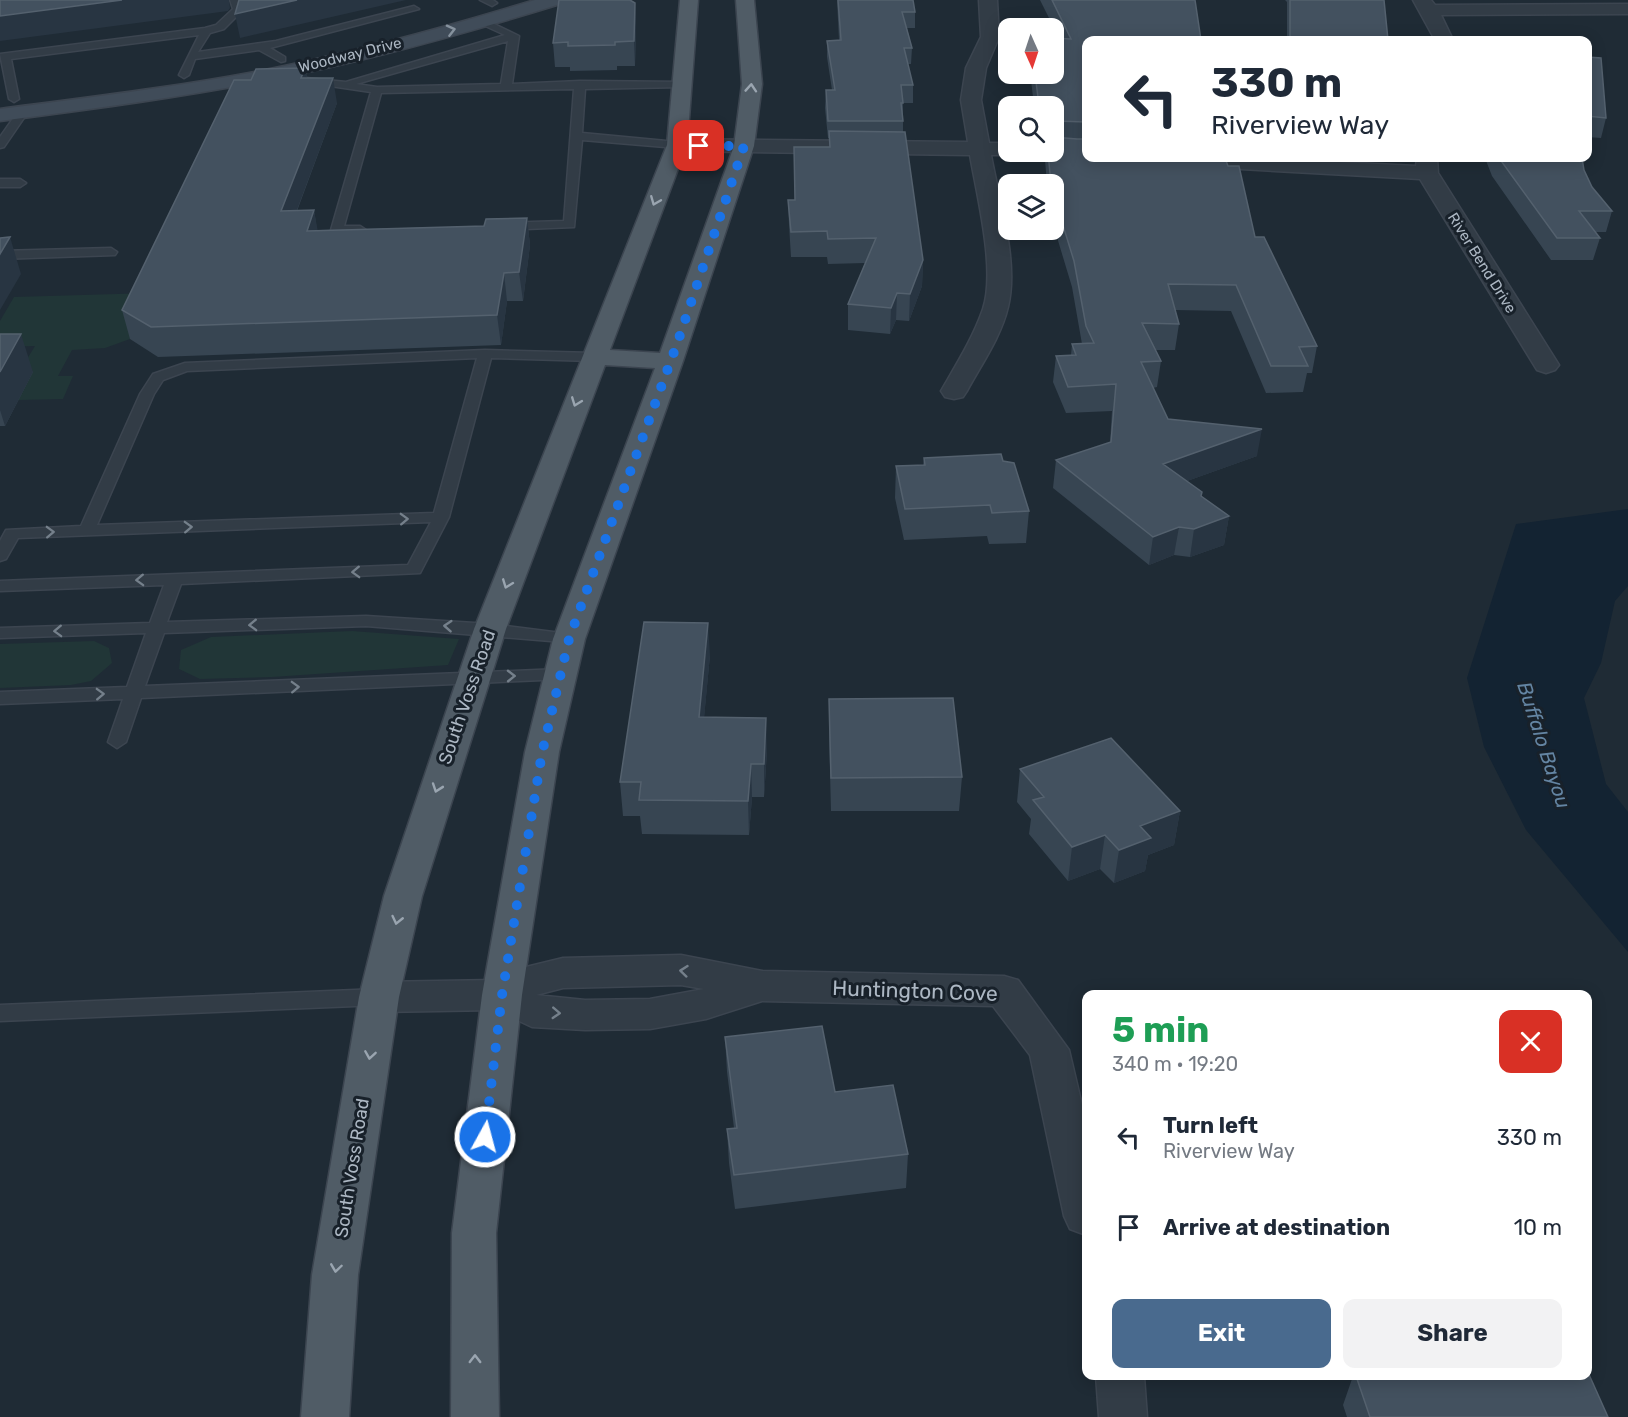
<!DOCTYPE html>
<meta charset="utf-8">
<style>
:root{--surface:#fff;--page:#f2f2f3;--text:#1f2937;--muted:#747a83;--accent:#496a8e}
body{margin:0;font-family:Rubik,sans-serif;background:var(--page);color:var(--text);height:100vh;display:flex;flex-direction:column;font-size:22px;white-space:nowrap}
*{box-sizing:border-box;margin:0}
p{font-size:20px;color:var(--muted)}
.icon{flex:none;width:33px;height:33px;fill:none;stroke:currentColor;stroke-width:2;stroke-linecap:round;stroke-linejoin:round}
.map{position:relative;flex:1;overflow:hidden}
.details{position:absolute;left:1082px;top:990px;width:510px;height:390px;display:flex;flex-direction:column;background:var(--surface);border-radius:12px;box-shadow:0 3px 15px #0003}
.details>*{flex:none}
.guide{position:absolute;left:1082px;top:36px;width:510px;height:126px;border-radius:12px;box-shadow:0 3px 15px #0003;background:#fff;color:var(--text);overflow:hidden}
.needle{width:39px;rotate:177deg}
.controls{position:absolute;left:998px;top:18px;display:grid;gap:12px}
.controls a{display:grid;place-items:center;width:66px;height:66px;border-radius:12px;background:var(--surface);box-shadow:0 3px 15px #0003;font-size:30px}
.pin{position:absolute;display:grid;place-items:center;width:51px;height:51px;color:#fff;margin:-26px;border-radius:12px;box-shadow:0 3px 9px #0006}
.me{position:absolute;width:66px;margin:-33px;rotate:7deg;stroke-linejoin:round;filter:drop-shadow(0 0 4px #0008)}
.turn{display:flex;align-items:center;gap:21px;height:126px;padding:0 30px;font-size:27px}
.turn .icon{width:78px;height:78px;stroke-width:2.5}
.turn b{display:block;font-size:42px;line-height:51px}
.round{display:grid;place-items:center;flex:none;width:63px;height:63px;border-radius:12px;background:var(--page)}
.summary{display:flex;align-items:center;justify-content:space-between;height:102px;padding:0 30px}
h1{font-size:36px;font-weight:700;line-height:45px;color:#1e9e55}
.cta{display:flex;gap:12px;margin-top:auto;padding:12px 30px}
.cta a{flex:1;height:69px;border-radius:12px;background:var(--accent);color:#fff;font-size:24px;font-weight:700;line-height:69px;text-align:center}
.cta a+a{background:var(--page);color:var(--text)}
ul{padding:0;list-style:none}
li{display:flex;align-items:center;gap:18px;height:90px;padding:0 30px}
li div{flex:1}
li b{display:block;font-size:22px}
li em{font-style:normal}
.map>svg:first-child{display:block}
.green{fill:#213637}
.water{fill:#132332}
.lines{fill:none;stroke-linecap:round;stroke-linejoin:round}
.service-casing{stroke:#3c4550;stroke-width:3}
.minor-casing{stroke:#3c4550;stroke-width:3}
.secondary-casing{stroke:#3c4550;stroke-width:3}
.primary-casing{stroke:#3c4550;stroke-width:3}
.service{fill:#323c46;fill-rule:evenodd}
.minor{fill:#323c46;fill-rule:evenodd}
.secondary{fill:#404c59;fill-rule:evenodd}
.primary{fill:#505c66;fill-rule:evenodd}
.wall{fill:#374552}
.shaded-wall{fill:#283542}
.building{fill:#43515f;stroke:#54616e;stroke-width:1.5}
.oneway{stroke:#86929e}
.oneway2{stroke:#9aa5b0}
.oneway3{stroke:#75808b}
.route{stroke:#1a73e8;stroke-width:10;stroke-dasharray:0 18}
.labels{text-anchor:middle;stroke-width:6;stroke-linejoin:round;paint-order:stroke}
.far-street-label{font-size:15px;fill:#acb7c3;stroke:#18212a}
.street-label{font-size:18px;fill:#acb7c3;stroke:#18212a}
.water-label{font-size:20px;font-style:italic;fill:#6485a3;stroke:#18212a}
.near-street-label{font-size:21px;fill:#acb7c3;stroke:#18212a}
</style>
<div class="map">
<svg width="1628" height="1417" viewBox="0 0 1628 1417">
<rect width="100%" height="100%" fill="#1f2b35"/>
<!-- green -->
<path class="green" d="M151,293L130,339L105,348L72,350L58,376H73L63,399L18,400L19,372L35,346L0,347V321L14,297Z
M352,631L459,639L448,665L272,677L200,679L179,669L181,650L211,637Z
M94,641L109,648L112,663L91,681L71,685L0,688V644Z"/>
<!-- water -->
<path class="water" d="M1628,509V586L1615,601L1601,663L1584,698L1606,784L1628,812V952L1526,830L1484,747L1467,678L1516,524Z"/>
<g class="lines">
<!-- service casing -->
<g class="service-casing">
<path id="service" d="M230,0H240L243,10L224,29L210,33L198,52L276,41L414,6L419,9L270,48L285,57V61L281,62L259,50L195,59L189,75L184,78L179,75L199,35L11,59L19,99L14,102L9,99L0,54L205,28L216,25L233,9Z
M480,0H493L497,3L492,6Z
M484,19L519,36L512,84L580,81L686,82V86L682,87L585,89L582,133L677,142L683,145L677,148L582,140L574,227L504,230L498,226L500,223L564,221L574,89L381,93L344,226H360L366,230L360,234L333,233L331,230L371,92L310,83L305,80L306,78L346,82L505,35L481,24L479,22ZM508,41L501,84L377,87L356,84Z
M19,110L28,112L4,147L0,148V137Z
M0,179H20L26,183L20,187H0Z
M111,248L117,252L115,255L0,259V251Z
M485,350L593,353L600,357L593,361L491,358L449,517L420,573L181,584L167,622L366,616L490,624L569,634L575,635L578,639L575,643L366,626L164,633L145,686L560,669L566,671L569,675L566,679L141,698L126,742L117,748L108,742L123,699L0,704V692L127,687L146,633L0,638V628L150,623L164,585L0,591V581L408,565L431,522L18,538L6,559L0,561V541L6,530L81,526L140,394L153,374L185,363ZM477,358L434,513L97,525L154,394L163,380L187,371Z
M379,989L387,991L390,997L387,1003L379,1005L0,1021V1005Z"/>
</g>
<!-- minor casing -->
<g class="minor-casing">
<path id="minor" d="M979,0H997L999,37L986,68L981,100L989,143H1008V152H1017L1008,155H991C999,200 1019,262 1008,307C1001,337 981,365 967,391L963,397L954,399L945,397L941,391C956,365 973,338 983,309C996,270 977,196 970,155L677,151L670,149L667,145L670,141L677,139L968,142L961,100L966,68L981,37Z
M1413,0H1431L1435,5L1628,4V14L1441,15L1453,40H1435Z
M1140,158H1258L1416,166L1417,158H1437L1438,173L1559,365L1555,370L1546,373L1537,370L1420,179L1151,164L1144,162Z
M681,955L762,971L1004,976L1018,980L1069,1050L1086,1122V1235L1070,1229L1064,1216L1030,1055L993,1006L762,1001L706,1019L650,1029L585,1030L532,1027L496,1010L379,1012L365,1008L359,997L365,986L379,982L497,980L522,968L563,958ZM681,985L704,989L650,999L585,1000L536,995L563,988Z
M1096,1376H1144L1147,1417H1099Z"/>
</g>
<!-- secondary casing -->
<g class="secondary-casing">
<path id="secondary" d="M535,0H563L560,4C466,33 371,60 274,79C184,97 92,109 0,121V109C92,97 184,86 275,68C363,50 450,26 535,0Z"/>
</g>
<!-- primary casing -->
<g class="primary-casing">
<path id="primary" d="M680,0H698L687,145L610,350L660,353L734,146L742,84L736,0H754L762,84L754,146L683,361L585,639L559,752L522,995L496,1233L499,1417H451L452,1233L482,995L525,752L553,639L655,368L605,365L506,629L422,896L399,997L358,1275L349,1417H301L312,1275L359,997L384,896L474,629L667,145Z"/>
</g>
<!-- service -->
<use href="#service" class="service"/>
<!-- minor -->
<use href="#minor" class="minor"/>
<!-- secondary -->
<use href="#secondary" class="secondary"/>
<!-- primary -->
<use href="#primary" class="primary"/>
</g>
<!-- wall -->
<path class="wall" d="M837,0H913L915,12V28H907L912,48L911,64H908L913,85V103H903V132L923,260L922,286L909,321L896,320L890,334L848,330V304L865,263L828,264L827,257H791L789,225L788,200H795L829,147V138H828L825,108L826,90H832L827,57V41L839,40Z
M1040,0H1195L1086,40V158L1228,166L1255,237L1317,346L1312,373H1307L1303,392L1266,393L1231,311L1175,310L1179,324L1175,350H1155L1161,361L1157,387L1153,388L1168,419L1257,456L1187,481L1201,496L1229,516L1224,545L1190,557L1174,555L1149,565L1053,488L1056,460L1110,443L1112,411L1066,413L1053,382L1056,356L1071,355L1072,344H1082L1072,287L1053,224V184H1047L1045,160L1046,152H1053V106H1034L1031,80V74H1053L1059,38Z
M1285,0H1384L1388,40H1287V2Z
M635,3L636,27L635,66H617V70L570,71V67H555L553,43Z
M1587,57L1606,118L1601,138L1587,137Z
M305,68L307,78L337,103L297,211L314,210L317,230L484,226L527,218L530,245L523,301H507L501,345L158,357L130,339L122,310L251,80Z
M1485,158H1582L1584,170L1592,187L1612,211L1606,232H1595L1600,238L1593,260H1551L1492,176Z
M0,334L33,372L5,426H0Z
M924,458L1003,461L1029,511L1026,543L989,544L987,536L904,540L895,498L896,466L923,465Z
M710,655L704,717L767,751L764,797H752L749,835L642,834L640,816H623L620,782Z
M829,699L962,777L959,811H831L829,733Z
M1020,769L1180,811L1174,845L1148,855L1145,871L1114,883L1100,869L1068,881L1029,834L1031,819L1017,802Z
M725,1037L835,1092L908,1154L906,1188L735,1209L729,1163L727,1129L734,1128L727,1072Z
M1353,1376H1587L1608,1417H1347L1343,1405Z"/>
<!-- shaded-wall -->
<path class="shaded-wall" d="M122,0H229L230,8L228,11L0,41V16Z
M297,0H406L240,38L235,14Z
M635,3L636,27L635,66L634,41Z
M305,68L310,93L301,78Z
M333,78L337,103L286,239L281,211Z
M1055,121L1053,144V126Z
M314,210L319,238L307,231Z
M527,218L530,245L523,301L519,272Z
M10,237L21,274L0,310V254Z
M923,260L922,286L909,321L910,294Z
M504,273L507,301L501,345L497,315Z
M897,293L896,320L890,334L891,308Z
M21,334L33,372L5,426L0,410V372Z
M1262,429L1257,456L1159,491L1163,464Z
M1229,516L1224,545L1190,557L1194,529Z
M1179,527L1174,555L1149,565L1153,537Z
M708,623L710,655L701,751L699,717Z
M766,718L767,751L764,797V764Z
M751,764L752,797L749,835L748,801Z
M1180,811L1174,845L1148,855L1145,871L1114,883L1119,850L1140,826Z
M1105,835L1100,869L1068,881L1072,847Z"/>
<!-- building -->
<path class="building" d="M0,0H122L0,16Z
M239,0H297L235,14Z
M559,0H630L635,3L634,41L615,42V45L568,46V42L553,43Z
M838,0H913L915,12H902L912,48H904L913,85H901L903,103H901L903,121H828L826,90H835L827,41L841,40Z
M1052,0H1195L1201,40H1086V122L1055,121L1053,126V106H1045V105H1039L1035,74H1053V38L1071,39Z
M1290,0H1384L1388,40L1367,39L1366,40H1290Z
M1587,57L1601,58L1606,118L1587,116Z
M305,68L301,78H333L281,211L314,210L307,231L484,226L486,219L527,218L519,272L504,273L497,315L151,327L122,310L234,80H251L256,69Z
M829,131L905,132L923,260L910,294L897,293L891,308L848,304L876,238L828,239L827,231L791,232L788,200H795L794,147H830Z
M1053,137L1077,139H1086V158H1225L1228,166H1239L1255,237H1264L1317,346L1299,347L1308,366H1271L1236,285L1168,284L1179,324L1142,323L1161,361L1141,362L1168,419L1262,429L1163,464L1202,492L1201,496L1229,516L1194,529L1179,527L1153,537L1056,460L1111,442L1116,384L1068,387L1056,356L1076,355L1072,344L1094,343L1086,326L1074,261L1053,193V184H1051L1048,152H1053Z
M1499,158H1582L1584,170L1592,187L1612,211H1579L1600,238H1557Z
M10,237L0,254V238Z
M0,334H21L0,372Z
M1001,454L1003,461L1014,463L1029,511L992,513L990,505L905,509L896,466L925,465L924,458Z
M644,622L708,623L699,717L766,718L764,764H751L748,801L639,800L641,782H620Z
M953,698L962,777L831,778L829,699Z
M1111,738L1180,811L1140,826L1151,838L1119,850L1105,835L1072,847L1033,800L1044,797L1020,769Z
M822,1026L835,1092L893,1085L908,1154L734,1175L727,1129L737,1128L725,1037Z
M1587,1370L1608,1417H1370L1356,1376H1587Z"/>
<!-- one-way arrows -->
<defs><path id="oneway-chevron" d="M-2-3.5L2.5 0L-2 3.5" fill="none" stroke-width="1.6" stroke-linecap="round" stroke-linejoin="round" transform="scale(1.5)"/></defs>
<use class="oneway" href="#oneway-chevron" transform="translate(451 30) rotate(-14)"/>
<g class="oneway2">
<use href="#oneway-chevron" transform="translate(751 88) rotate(-86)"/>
<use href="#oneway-chevron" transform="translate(655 201) rotate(112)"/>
<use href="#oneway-chevron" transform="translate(576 402) rotate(111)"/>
<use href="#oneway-chevron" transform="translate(507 584) rotate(111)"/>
<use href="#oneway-chevron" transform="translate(437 788) rotate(109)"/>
<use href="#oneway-chevron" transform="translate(397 920) rotate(103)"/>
<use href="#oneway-chevron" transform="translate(370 1055) rotate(99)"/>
<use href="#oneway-chevron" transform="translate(336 1268) rotate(98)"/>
<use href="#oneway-chevron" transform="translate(475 1359) rotate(-90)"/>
</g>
<g class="oneway3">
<use href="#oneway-chevron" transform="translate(404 519) rotate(-2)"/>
<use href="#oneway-chevron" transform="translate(188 527) rotate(-2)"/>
<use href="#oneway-chevron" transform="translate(50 532) rotate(-2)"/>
<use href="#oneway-chevron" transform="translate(356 572) rotate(178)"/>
<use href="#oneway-chevron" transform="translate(140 580) rotate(178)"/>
<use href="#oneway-chevron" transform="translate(253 625) rotate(178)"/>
<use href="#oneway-chevron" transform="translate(448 626) rotate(-176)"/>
<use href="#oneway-chevron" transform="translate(58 631) rotate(178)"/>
<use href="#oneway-chevron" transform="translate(511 676) rotate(-1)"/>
<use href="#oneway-chevron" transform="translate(295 687) rotate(-2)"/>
<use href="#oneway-chevron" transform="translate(100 694) rotate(-2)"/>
<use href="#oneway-chevron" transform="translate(684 971) rotate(-174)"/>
<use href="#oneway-chevron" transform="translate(556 1013) rotate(3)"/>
</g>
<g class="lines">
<!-- route -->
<path class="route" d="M485,1137L502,995L542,753L569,639L678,341L744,146H699"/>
</g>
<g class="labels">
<!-- far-street labels -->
<g class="far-street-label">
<text transform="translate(350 55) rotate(-14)" y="5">Woodway Drive</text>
<text transform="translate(1482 263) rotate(58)" y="5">River Bend Drive</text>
</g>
<!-- street labels -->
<g class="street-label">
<text transform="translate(467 697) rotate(-71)" y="6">South Voss Road</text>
<text transform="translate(352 1168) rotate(-81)" y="6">South Voss Road</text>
</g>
<!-- water labels -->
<g class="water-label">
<text transform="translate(1544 745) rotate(72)" y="7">Buffalo Bayou</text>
</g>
<!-- near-street labels -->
<g class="near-street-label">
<text transform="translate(915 991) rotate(2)" y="7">Huntington Cove</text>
</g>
</g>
</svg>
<div class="controls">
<a><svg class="needle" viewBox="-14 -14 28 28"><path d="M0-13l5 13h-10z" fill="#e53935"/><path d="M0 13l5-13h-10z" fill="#747a83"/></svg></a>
<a><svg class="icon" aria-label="search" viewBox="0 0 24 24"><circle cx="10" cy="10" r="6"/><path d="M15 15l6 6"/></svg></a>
<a><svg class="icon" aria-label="layers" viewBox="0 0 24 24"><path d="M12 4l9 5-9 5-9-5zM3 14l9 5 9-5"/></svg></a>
</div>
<div class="pin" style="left:699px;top:146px;background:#d93025"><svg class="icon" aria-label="arrive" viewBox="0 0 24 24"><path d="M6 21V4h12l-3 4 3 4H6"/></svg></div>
<svg class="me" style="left:485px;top:1137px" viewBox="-20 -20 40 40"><circle r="17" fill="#1a73e8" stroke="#fff" stroke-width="3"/><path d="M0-11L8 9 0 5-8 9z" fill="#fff"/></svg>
<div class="guide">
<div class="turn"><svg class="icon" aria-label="left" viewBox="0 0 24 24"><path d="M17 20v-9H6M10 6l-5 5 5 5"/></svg><div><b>330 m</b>Riverview Way</div></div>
</div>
<section class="details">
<div class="summary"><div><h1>5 min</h1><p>340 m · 19:20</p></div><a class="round" style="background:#d93025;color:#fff"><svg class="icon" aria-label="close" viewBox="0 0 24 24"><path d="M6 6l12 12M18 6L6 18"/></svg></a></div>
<ul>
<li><svg class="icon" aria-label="left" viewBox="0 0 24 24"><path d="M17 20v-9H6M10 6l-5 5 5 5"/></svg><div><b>Turn left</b><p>Riverview Way</p></div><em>330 m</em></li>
<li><svg class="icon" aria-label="arrive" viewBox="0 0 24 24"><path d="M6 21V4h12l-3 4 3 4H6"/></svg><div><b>Arrive at destination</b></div><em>10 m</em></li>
</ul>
<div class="cta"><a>Exit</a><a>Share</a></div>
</section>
</div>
